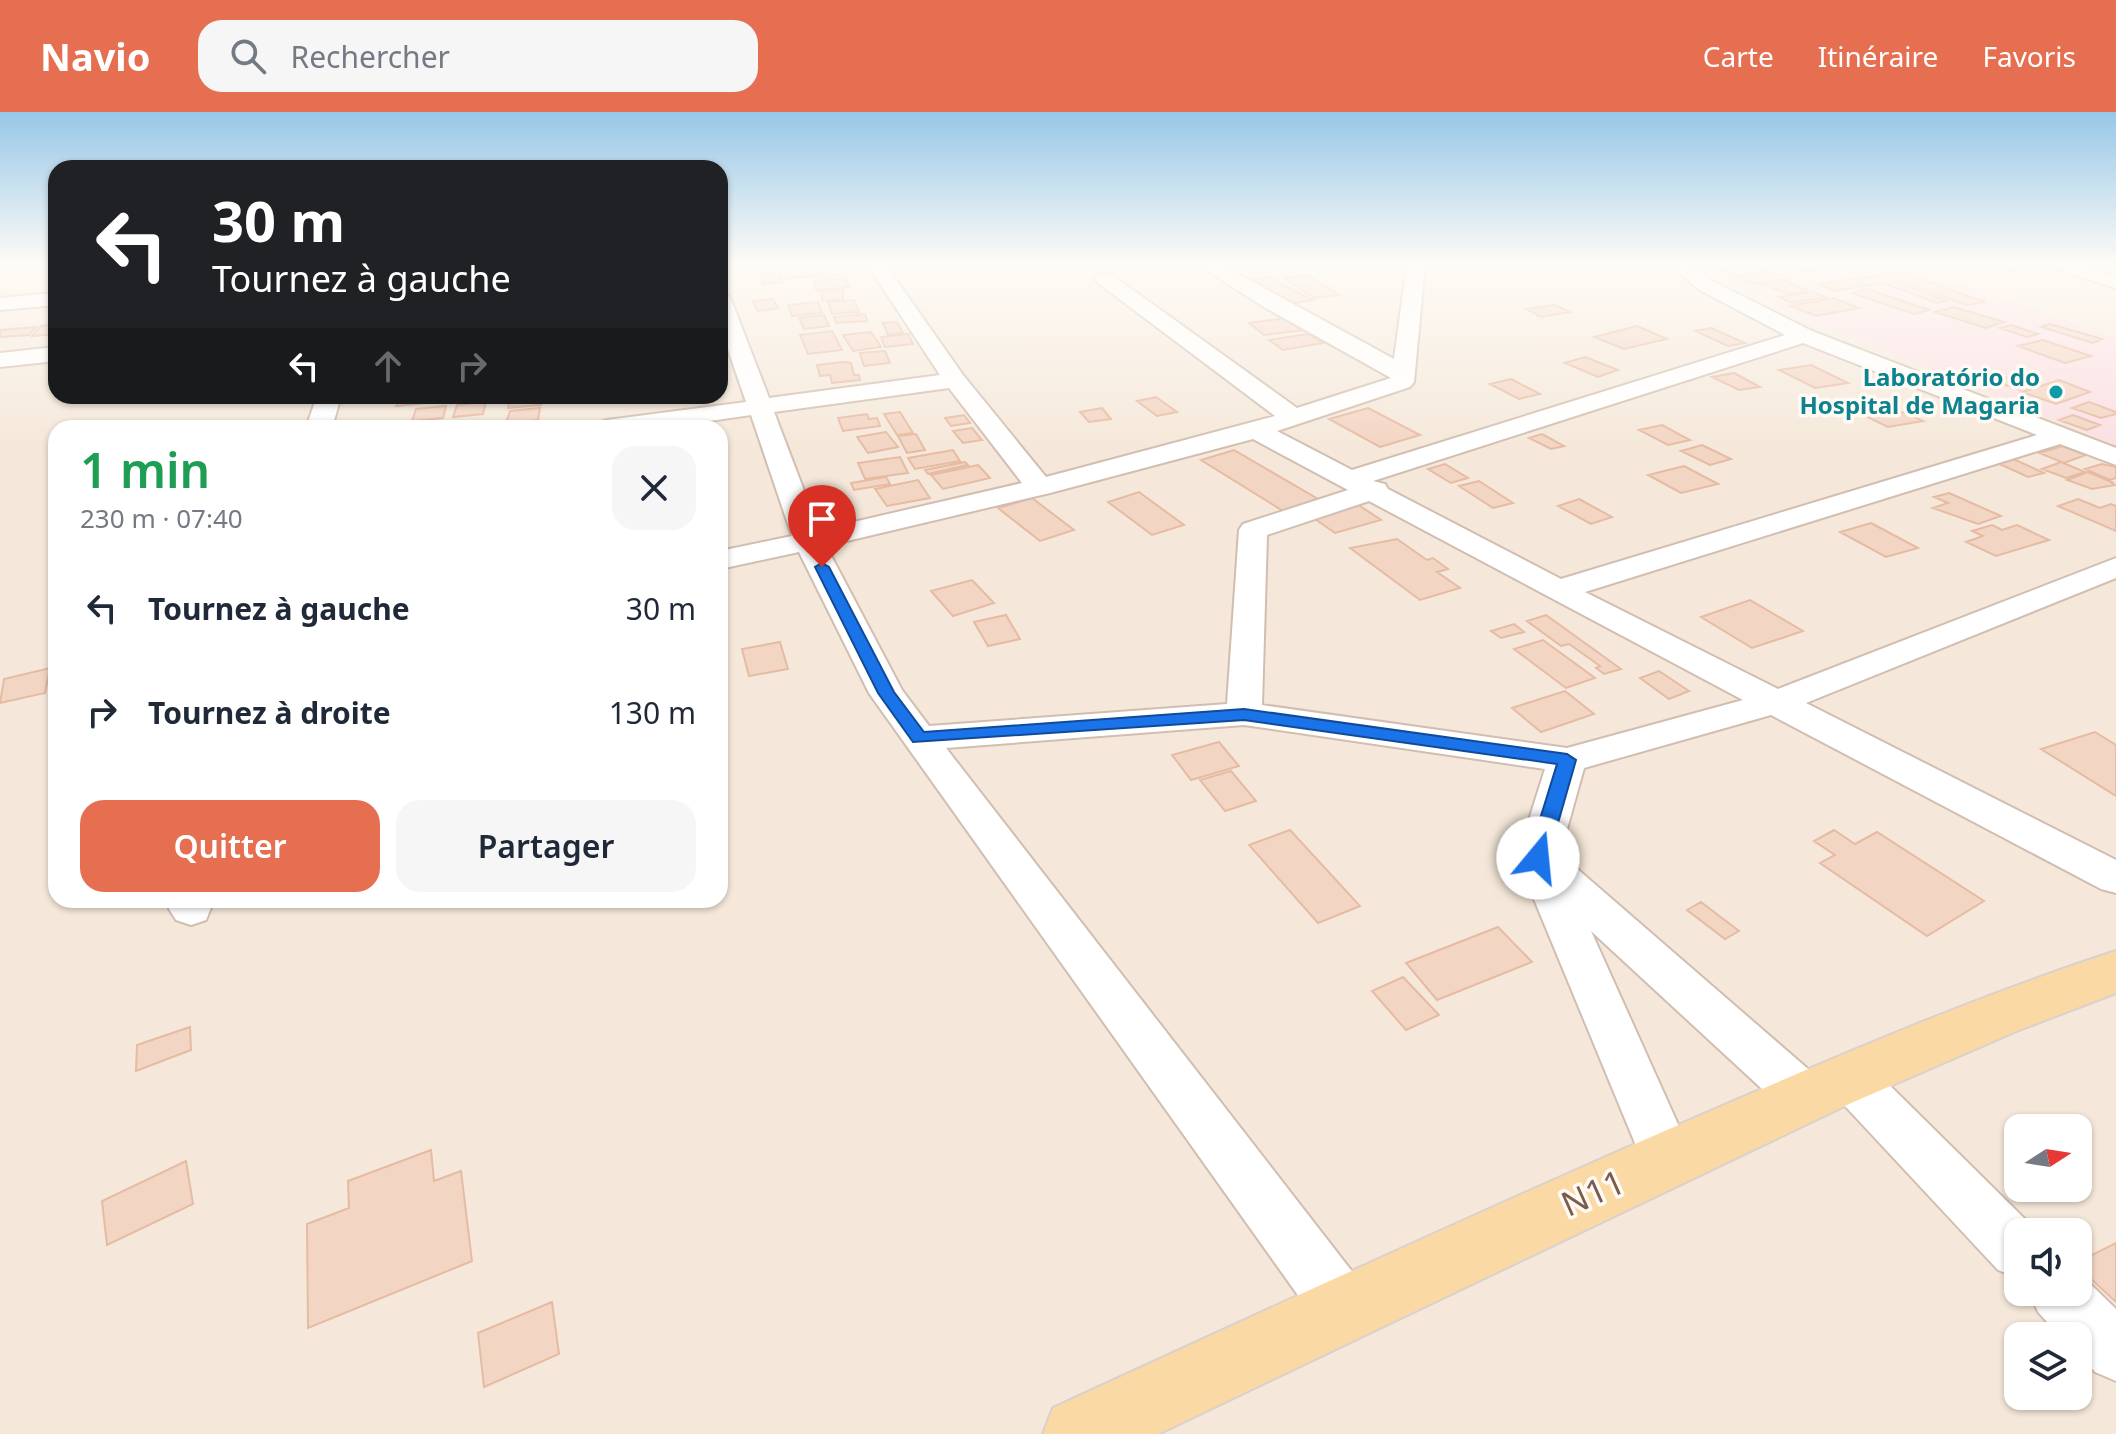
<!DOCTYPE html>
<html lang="fr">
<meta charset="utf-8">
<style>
:root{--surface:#fff;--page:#f6f6f7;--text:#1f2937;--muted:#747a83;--accent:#e76f51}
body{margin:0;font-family:"Noto Sans",sans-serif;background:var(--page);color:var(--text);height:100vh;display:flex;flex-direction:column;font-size:30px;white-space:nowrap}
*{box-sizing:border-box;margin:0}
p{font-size:26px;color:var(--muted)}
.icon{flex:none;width:44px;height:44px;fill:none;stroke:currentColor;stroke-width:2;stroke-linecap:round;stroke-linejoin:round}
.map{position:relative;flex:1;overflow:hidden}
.details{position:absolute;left:48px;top:308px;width:680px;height:488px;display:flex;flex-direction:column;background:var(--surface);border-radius:24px;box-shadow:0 2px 6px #0004}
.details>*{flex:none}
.top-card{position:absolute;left:48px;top:48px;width:680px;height:244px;border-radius:24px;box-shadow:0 2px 6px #0004;background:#202124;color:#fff;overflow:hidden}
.needle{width:52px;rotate:78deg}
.controls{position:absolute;left:2004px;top:1002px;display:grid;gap:16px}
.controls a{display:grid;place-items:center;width:88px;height:88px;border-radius:16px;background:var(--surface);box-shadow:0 2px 6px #0004;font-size:40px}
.pin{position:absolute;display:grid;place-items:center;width:68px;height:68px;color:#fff;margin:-82px -34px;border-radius:50% 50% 50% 0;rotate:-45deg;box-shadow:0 0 8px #0007}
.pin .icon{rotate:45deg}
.me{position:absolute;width:88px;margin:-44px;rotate:17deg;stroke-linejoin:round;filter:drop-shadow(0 0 6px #0008)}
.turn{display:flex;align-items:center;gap:28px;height:168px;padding:0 32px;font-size:36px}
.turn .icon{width:104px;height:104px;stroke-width:2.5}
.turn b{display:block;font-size:56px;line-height:68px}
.lanes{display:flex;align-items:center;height:76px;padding:0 32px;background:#0003;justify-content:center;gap:40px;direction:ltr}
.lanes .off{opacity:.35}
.round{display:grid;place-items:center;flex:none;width:84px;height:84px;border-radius:24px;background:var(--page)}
.summary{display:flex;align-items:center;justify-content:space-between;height:136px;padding:0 32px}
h1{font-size:48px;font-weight:600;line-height:60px;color:#1e9e55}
.action{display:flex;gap:16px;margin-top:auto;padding:16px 32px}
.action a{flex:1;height:92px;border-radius:24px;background:var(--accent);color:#fff;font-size:32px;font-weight:600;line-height:92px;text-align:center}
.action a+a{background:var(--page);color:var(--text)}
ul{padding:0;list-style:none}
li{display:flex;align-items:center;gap:24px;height:104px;padding:0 32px}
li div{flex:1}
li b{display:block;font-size:30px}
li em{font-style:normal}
header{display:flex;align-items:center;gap:48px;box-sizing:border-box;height:112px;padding:0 40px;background:var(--accent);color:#fff}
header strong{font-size:38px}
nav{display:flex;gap:44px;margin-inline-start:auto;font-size:28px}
.search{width:560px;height:72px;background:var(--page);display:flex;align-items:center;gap:20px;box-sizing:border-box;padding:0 28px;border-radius:24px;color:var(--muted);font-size:30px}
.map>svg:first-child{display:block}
.residential{fill:#f5e8da;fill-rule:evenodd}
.medical{fill:#fbdfe3}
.building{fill:#f3d5c3;stroke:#e6bba3;stroke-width:2}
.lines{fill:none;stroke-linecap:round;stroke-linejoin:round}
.minor-casing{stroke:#d1beb0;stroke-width:4}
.major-casing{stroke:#dad1cd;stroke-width:4}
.minor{fill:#fff;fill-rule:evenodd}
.major{fill:#fbd9a5;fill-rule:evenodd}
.route{fill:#1a73e8;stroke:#114b97;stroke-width:2}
.culture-dot{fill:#0f9aa8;stroke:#fffaf3;stroke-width:3}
.labels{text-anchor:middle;stroke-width:7;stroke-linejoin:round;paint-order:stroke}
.far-culture-label{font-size:24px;font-weight:bold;fill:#0d838f;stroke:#fffaf3;text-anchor:end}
.near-street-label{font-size:34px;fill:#7a5c4d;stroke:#fffaf3}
</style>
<header>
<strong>Navio</strong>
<div class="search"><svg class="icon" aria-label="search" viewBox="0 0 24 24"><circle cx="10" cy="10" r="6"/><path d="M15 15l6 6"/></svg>Rechercher</div>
<nav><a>Carte</a><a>Itinéraire</a><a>Favoris</a></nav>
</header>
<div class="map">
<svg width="2116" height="1322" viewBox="0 0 2116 1322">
<rect width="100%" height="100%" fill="#fdf6ec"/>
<!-- residential -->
<path class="residential" d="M0,152H56V284H720V152H2116V1322H0ZM56,316H720V788H56ZM2018,1016H2078V1076H2018ZM2018,1120H2078V1180H2018ZM2018,1224H2078V1284H2018Z"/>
<!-- medical -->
<path class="medical" d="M1701,152H1907L2116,227V333L1779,195Z"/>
<!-- building -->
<path class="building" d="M999,152H1053L1057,155L1014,162Z
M1817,152L1829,157L1804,160L1792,155Z
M1981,152H2004L2019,159L1999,160Z
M836,153L840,163L822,165L817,155Z
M1758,153L1770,158L1735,164L1722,159Z
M816,155L819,164L787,166L785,158Z
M779,160L782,170L763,172L761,162Z
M1774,160L1790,166L1754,172L1738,165Z
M1901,160L1985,190L1966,193L1901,169L1896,170L1947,189L1937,191L1883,171L1835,179L1818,172Z
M1308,163L1339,183L1314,186L1284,166Z
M1269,165L1312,188L1289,192L1247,169Z
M846,166L849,175L816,178L814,169Z
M1785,169L1809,179L1789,182L1765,173Z
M1867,177L1929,198L1914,202L1852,181Z
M843,178V188L822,189V179Z
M1812,180L1825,185L1792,191L1779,185Z
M1833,186L1859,196L1816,204L1791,194Z
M773,187L778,196L758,199L753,189Z
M854,188L859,200L832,202L828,190Z
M818,190L822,201L792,204L788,193Z
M1555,193L1570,200L1541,205L1526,197Z
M1954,195L2004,210L1986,216L1935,200Z
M865,202L867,209L836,211L834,205Z
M824,203L829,214L804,217L799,206Z
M1288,206L1304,218L1264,223L1249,211Z
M897,210L903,221L888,223L883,211Z
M56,212V222L32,224L41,214Z
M2050,212L2102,227L2093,231L2041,215Z
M2011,213L2038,222L2027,225L2000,216Z
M1637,214L1667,227L1624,237L1594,225Z
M36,215L29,223L0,225V218Z
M1711,216L1745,231L1728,234L1695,219Z
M832,219L842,238L808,242L800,223Z
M871,220L881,235L853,239L843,223Z
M908,222L913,232L885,235L881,225Z
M1308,222L1323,231L1283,238L1269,228Z
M2043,228L2091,244L2065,251L2018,234Z
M885,239L890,251L864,254L860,241Z
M1585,245L1618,258L1598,265L1565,251Z
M843,250L851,251L854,263H859L860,268L832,271L830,263L820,264L817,253Z
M1811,253L1848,271L1815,276L1779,258Z
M1734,261L1760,275L1739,278L1712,265Z
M2002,264L2031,274L2020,278L1990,268Z
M1511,267L1540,282L1519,287L1490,272Z
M2059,268L2090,280L2056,292L2022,280Z
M401,284H429L425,291L396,294Z
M543,284L541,293L508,296L511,285Z
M1156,285L1177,300L1157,304L1137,289Z
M486,290L483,302L453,305L457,293Z
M2089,290L2116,300V302L2101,306L2072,296Z
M446,294L443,306L412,309L416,297Z
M540,296L538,308L506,311L510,299Z
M1102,296L1111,307L1089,310L1080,300Z
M1368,296L1420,323L1380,335L1329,307Z
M1881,296L1894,302L1905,300L1923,309L1888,315L1857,300Z
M900,300L913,321L897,323L884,302Z
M867,302L869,307L877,306L880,314L843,319L838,306Z
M964,303L970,311L951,314L945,306Z
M2073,303L2100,313L2087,318L2059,308Z
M1662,313L1690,328L1668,333L1639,318Z
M972,316L982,328L963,331L953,319Z
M886,320L898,335L868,341L857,325Z
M916,322L925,338L907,341L898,324Z
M1542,322L1564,334L1551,337L1529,326Z
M1702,333L1731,347L1710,353L1681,339Z
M2062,334L2086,343L2064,351L2039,341Z
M953,338L960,349L915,357L908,346Z
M1234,338L1318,387L1283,399L1201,348Z
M900,345L908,361L865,367L858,351Z
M2011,346L2044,361L2028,365L1995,350Z
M965,350L968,353L928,362L925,358Z
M2061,350L2085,360L2066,366L2042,357Z
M1445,352L1468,366L1451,371L1428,357Z
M2102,352L2116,355V366L2110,368L2085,357Z
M978,353L990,366L943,377L931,363Z
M1684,354L1718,372L1681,381L1648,363Z
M2088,360L2114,371H2112L2115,373L2092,377L2067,368Z
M886,365L890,372L854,378L851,371Z
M918,368L930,386L887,394L875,377Z
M1479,369L1513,391L1493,396L1459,374Z
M1139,380L1184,413L1152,423L1108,390Z
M1949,381L2001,404L1978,412L1933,396L1948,391L1934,385Z
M1032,386L1074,418L1040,429L998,396Z
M1579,387L1612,405L1591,412L1558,394Z
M2078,387L2100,396L2111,392L2116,394V419L2058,394Z
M1357,392L1381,408L1335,421L1312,405Z
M1871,411L1918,436L1886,445L1840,420Z
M1992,413L2002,418L2017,413L2049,428L1996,444L1966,430L1983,424L1972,419Z
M1397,427L1427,448L1433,446L1448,457L1437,460L1460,476L1420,488L1350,436Z
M972,468L994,491L953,504L931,479Z
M1750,488L1803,519L1752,536L1701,505Z
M1006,503L1020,527L988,534L974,510Z
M1546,503L1621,557L1604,562L1596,556L1600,554L1569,532L1561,534L1527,509Z
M1514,512L1524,520L1501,526L1491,519Z
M1543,528L1595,566L1566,576L1514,537Z
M780,530L788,557L749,564L742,537Z
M50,556L45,581L0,591L4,567Z
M1659,559L1689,579L1669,587L1640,566Z
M1565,579L1594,602L1541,620L1512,596Z
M2095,620L2116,633V684L2041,637Z
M1219,630L1239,654L1191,668L1172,643Z
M1231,659L1256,689L1225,699L1200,668Z
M1290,718L1360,794L1318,811L1249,733Z
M1834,718L1855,732L1877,720L1984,789L1927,824L1820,751L1835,743L1814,729Z
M1701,790L1739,819L1725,827L1687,798Z
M1498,815L1532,850L1437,888L1406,851Z
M1403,865L1439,903L1406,918L1372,879Z
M190,915L191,938L136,959L137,933Z
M431,1038L434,1069L461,1059L472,1149L308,1216L307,1112L349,1096L348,1069Z
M186,1049L193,1092L107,1133L102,1089Z
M2116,1131V1190L2078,1155V1150Z
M552,1190L559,1242L484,1275L478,1221Z"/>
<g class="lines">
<!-- minor casing -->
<g class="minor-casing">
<path id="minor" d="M867,152H885L963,263L1046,365L1275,304L1098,171L1095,167L1098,163H1112L1297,296L1391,266L1264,195L1197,152H1220L1394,247L1407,152H1425L1414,270L1410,275L1277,319L1352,358L1785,223L1698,177L1670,152H1691L1712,169L1812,219L2116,336V353L2060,332L1585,480L1778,577L2116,446V466L1806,591L2116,748V781L2101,777L1771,603L1584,656L1560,742L1823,970L1830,985L1823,1000L1805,1007L1787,1000L1591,819L1694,1048L1687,1065L1668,1072L1649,1065L1517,746L1545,657L1244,613L946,636L1364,1175L1372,1196L1364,1217L1343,1225L1322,1217L869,581L799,440L720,457V439L792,424L751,303L661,316H594L598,311L607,308L746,290L720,214V179L730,185L769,286L940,263ZM1803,231L2037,323L1561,467L1388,377L1385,372L1373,369ZM949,276L1022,371L819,418L774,300ZM1253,327L1348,378L1243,412L1239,418L1227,592L929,614L902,578L826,434L1050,381ZM1369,389L1743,588L1567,636L1262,593L1267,423Z
M2052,152H2080L2116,164V176L2054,156Z
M56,181V193L0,198V186Z
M56,235V249L0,255V241Z
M317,284H341L332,316H306Z
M172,788H214L206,808L191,813L176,808L169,797Z
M1849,944L1866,950L2038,1120H2018V1166L1998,1158L1832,980L1824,965L1832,950Z
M2078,1160L2116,1197V1269L2095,1260L2078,1242V1224H2060L2038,1200L2029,1180H2078Z"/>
</g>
<!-- major casing -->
<g class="major-casing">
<path id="major" d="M2116,839V881L2019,918L1849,992L1158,1322H1043L1053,1296C1255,1203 1457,1110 1660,1021C1810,956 1960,890 2116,839Z"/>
</g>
<!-- minor -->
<use href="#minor" class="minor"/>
<!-- major -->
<use href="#major" class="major"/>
</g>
<!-- sky -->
<linearGradient id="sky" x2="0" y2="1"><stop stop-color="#97c7e8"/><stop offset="0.45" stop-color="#fefbf6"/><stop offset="1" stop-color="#fefbf6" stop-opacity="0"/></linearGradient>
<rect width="2116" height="337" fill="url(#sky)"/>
<!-- route -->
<path class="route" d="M822,451L829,455L894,580L924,620L1244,597L1567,642L1576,648L1548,746L1538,753L1528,746L1557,652L1244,608L913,630L878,581L815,455Z"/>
<!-- markers -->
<circle class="culture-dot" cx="2056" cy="280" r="8"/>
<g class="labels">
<!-- far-culture labels -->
<g class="far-culture-label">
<text x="2040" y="274">Laboratório do<tspan x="2040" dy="28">Hospital de Magaria</tspan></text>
</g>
<!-- near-street labels -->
<g class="near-street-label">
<text transform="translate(1593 1081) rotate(-24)" y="12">N11</text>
</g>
</g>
</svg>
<div class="controls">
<a><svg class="needle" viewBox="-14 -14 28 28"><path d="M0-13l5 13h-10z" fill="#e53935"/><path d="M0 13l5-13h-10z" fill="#747a83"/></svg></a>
<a><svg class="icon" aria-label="sound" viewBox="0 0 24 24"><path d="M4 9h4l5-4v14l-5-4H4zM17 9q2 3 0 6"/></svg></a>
<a><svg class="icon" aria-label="layers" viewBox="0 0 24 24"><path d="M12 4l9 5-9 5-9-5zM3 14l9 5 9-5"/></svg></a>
</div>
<div class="pin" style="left:822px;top:455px;background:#d93025"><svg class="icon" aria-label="arrive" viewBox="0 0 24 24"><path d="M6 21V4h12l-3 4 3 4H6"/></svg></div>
<svg class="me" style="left:1538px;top:746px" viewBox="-20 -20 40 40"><circle r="19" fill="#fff"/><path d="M0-13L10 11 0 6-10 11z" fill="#1a73e8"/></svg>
<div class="top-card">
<div class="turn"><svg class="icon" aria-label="left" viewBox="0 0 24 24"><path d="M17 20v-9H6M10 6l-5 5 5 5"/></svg><div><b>30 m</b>Tournez à gauche</div></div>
<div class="lanes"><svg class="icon" aria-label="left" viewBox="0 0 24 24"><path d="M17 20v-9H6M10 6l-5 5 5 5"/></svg><svg class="icon off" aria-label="ahead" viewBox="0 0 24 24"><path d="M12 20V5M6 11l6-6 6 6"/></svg><svg class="icon off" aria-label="right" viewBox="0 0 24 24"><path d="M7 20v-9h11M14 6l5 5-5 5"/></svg></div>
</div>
<section class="details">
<div class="summary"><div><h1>1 min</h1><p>230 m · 07:40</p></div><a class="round"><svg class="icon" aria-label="close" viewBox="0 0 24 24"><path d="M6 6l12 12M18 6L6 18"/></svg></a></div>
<ul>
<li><svg class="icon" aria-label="left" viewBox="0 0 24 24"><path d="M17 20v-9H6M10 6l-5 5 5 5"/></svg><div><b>Tournez à gauche</b></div><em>30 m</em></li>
<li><svg class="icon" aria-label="right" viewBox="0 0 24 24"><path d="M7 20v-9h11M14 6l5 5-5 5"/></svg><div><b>Tournez à droite</b></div><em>130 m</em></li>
</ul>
<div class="action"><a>Quitter</a><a>Partager</a></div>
</section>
</div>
